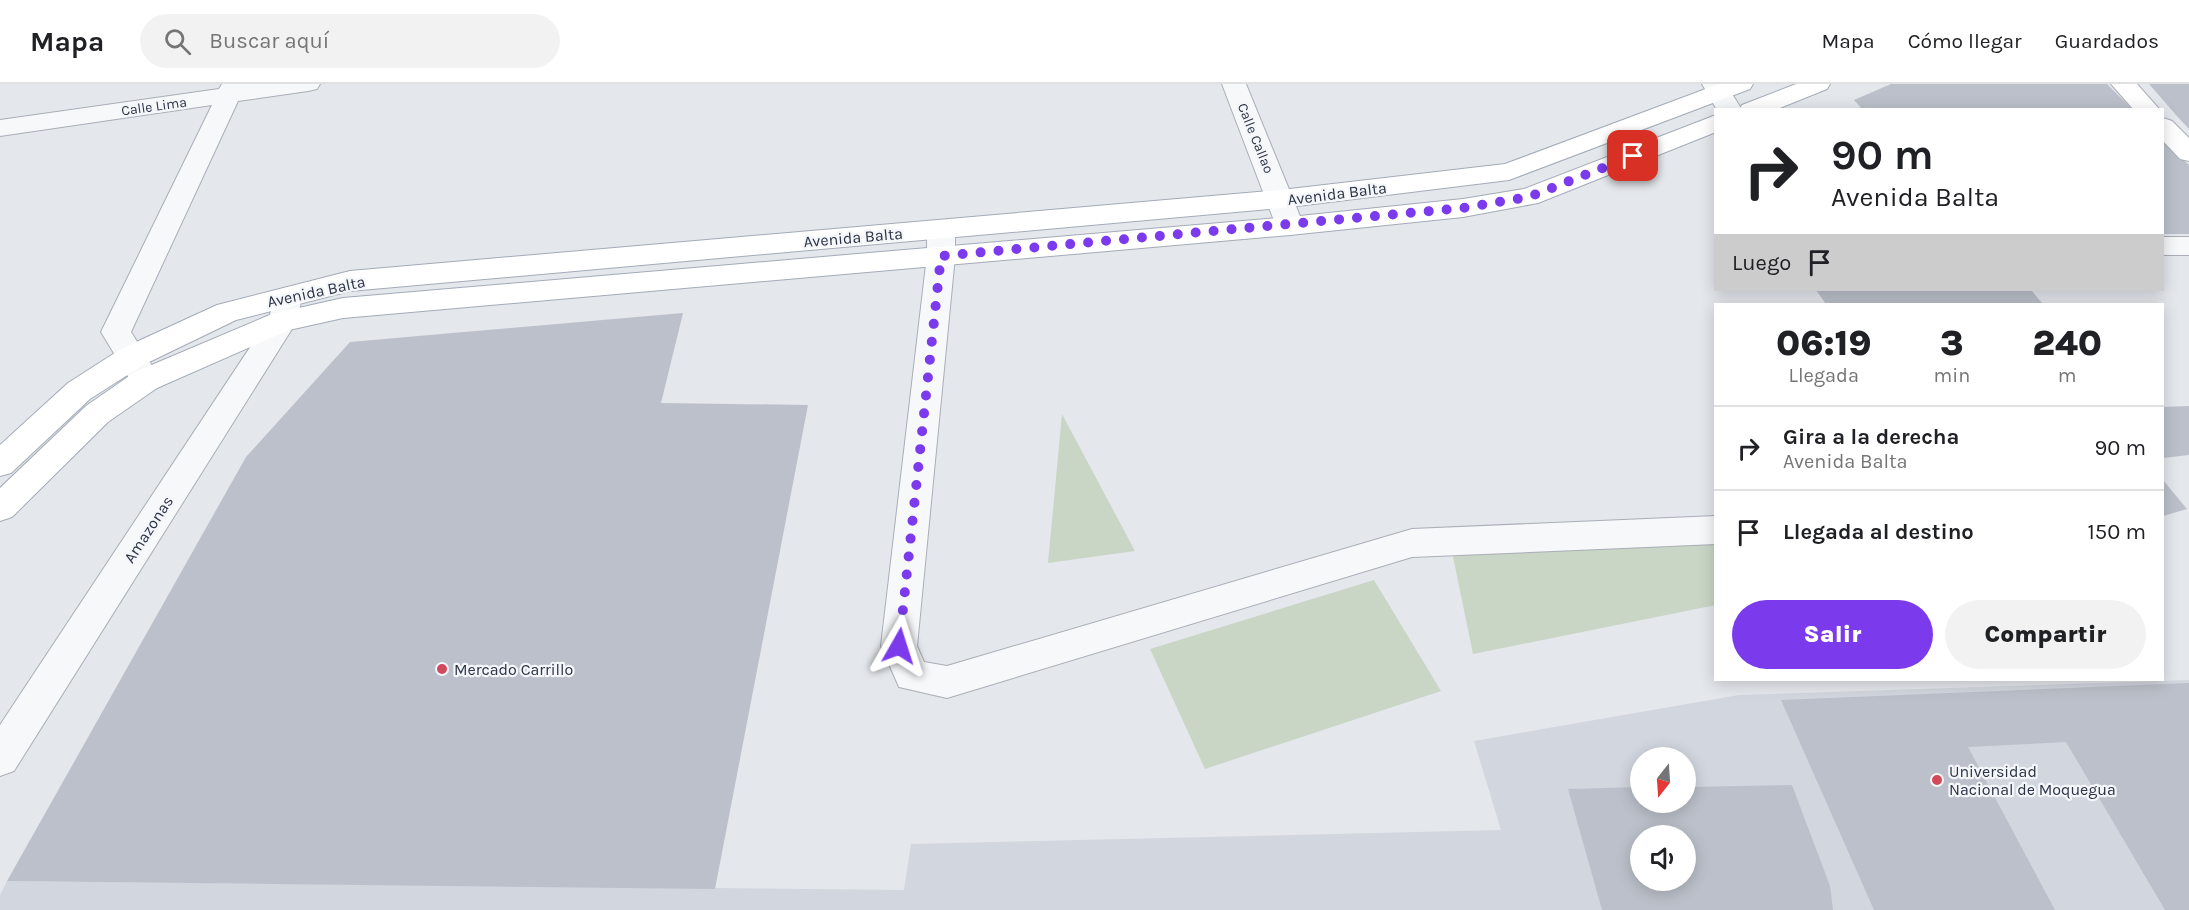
<!DOCTYPE html>
<html lang="es">
<meta charset="utf-8">
<style>
:root{--surface:#fff;--page:#f2f2f2;--text:#202124;--muted:#757577;--line:#e0e0e0;--accent:#7c3aed}
body{margin:0;font-family:Karla,sans-serif;background:var(--page);color:var(--text);height:100vh;display:flex;flex-direction:column;font-size:22px;white-space:nowrap}
*{box-sizing:border-box;margin:0}
p{font-size:20px;color:var(--muted)}
.icon{flex:none;width:33px;height:33px;fill:none;stroke:currentColor;stroke-width:2;stroke-linecap:round;stroke-linejoin:round}
.map{position:relative;flex:1;overflow:hidden}
.sheet{position:absolute;left:1714px;top:219px;width:450px;height:378px;display:flex;flex-direction:column;background:var(--surface);border-radius:0px;box-shadow:0 3px 15px #0003}
.sheet>*{flex:none}
.top-card{position:absolute;left:1714px;top:24px;width:450px;height:183px;border-radius:0px;box-shadow:0 3px 15px #0003;background:#fff;color:var(--text);overflow:hidden}
.needle{width:39px;rotate:197deg}
.tools{position:absolute;left:1630px;top:663px;display:grid;gap:12px}
.tools a{display:grid;place-items:center;width:66px;height:66px;border-radius:50%;background:var(--surface);box-shadow:0 3px 15px #0003;font-size:30px}
.pin{position:absolute;display:grid;place-items:center;width:51px;height:51px;color:#fff;margin:-26px;border-radius:12px;box-shadow:0 3px 9px #0006}
.me{position:absolute;width:66px;margin:-33px;rotate:6deg;stroke-linejoin:round;filter:drop-shadow(0 0 4px #0008)}
.turn{display:flex;align-items:center;gap:21px;height:126px;padding:0 18px;font-size:27px}
.turn .icon{width:78px;height:78px;stroke-width:2.5}
.turn b{display:block;font-size:42px;line-height:51px}
.then{display:flex;align-items:center;height:57px;padding:0 18px;background:#0003;gap:12px;font-size:22px}
.eta{display:flex;justify-content:space-evenly;align-items:center;height:102px;text-align:center}
.eta b{font-size:36px;font-weight:800;line-height:42px}
.action{display:flex;gap:12px;margin-top:auto;padding:12px 18px}
.action a{flex:1;height:69px;border-radius:36px;background:var(--accent);color:#fff;font-size:24px;font-weight:800;line-height:69px;text-align:center}
.action a+a{background:var(--page);color:var(--text)}
ul{padding:0;list-style:none}
li{display:flex;align-items:center;gap:18px;height:84px;padding:0 18px;border-top:2px solid var(--line)}
li div{flex:1}
li b{display:block;font-size:22px}
li em{font-style:normal}
header{display:flex;align-items:center;gap:36px;box-sizing:border-box;height:84px;padding:0 30px;background:var(--surface);border-bottom:2px solid var(--line)}
header strong{font-size:28px}
nav{display:flex;gap:33px;margin-inline-start:auto;font-size:21px}
.search{width:420px;height:54px;background:var(--page);display:flex;align-items:center;gap:15px;box-sizing:border-box;padding:0 21px;border-radius:33px;color:var(--muted);font-size:22px}
.map>svg:first-child{display:block}
.built{fill:#d2d6de;fill-rule:evenodd}
.green{fill:#c9d6c5}
.building{fill:#bbc0ca;fill-rule:evenodd}
.lines{fill:none;stroke-linecap:round;stroke-linejoin:round}
.street-casing{stroke:#a9aeb7;stroke-width:2}
.secondary-casing{stroke:#a9aeb7;stroke-width:2}
.primary-casing{stroke:#a3abb8;stroke-width:2}
.street{fill:#f7f8fa;fill-rule:evenodd}
.secondary{fill:#fff;fill-rule:evenodd}
.primary{fill:#fff;fill-rule:evenodd}
.route{stroke:#7c3aed;stroke-width:10;stroke-dasharray:0 18}
.poi-dot{fill:#d1495b;stroke:#f4f6f9;stroke-width:2}
.labels{text-anchor:middle;stroke-width:4.5;stroke-linejoin:round;paint-order:stroke}
.far-street-label{font-size:14px;fill:#2b3445;stroke:#f4f6f9}
.street-label{font-size:16px;fill:#2b3445;stroke:#f4f6f9}
.poi-label{font-size:16px;fill:#2b3445;stroke:#f4f6f9;text-anchor:start}
</style>
<header>
<strong>Mapa</strong>
<div class="search"><svg class="icon" aria-label="search" viewBox="0 0 24 24"><circle cx="10" cy="10" r="6"/><path d="M15 15l6 6"/></svg>Buscar aquí</div>
<nav><a>Mapa</a><a>Cómo llegar</a><a>Guardados</a></nav>
</header>
<div class="map">
<svg width="2189" height="826" viewBox="0 0 2189 826">
<rect width="100%" height="100%" fill="#e4e7ec"/>
<!-- built -->
<path class="built" d="M2189,596V826H0V811L7,797L904,806L911,760L1501,746L1474,657L1739,611ZM1641,674H1686V718H1641ZM1641,752H1686V796H1641Z"/>
<!-- green -->
<path class="green" d="M1062,330L1135,467L1048,479Z
M1716,451V521L1473,570L1450,458Z
M1374,496L1441,607L1205,685L1150,565Z"/>
<!-- building -->
<path class="building" d="M1891,0H2107L2133,26H1863L1854,16Z
M2149,0H2189V45L2176,31Z
M2163,57L2189,81V150H2163Z
M1816,206H2031L2043,220H1826Z
M683,229L661,319L808,321L715,805L7,797L246,373L350,258Z
M2189,322V371L2163,374V323Z
M2163,396L2187,425L2163,432Z
M2189,599V826H2165L2066,658L1968,663L2055,826H1874L1781,616Z
M1792,701L1830,802L1833,826H1602L1568,705L1641,703V718H1686V703ZM1641,752H1686V796H1641Z"/>
<g class="lines">
<!-- street casing -->
<g class="street-casing">
<path id="street" d="M222,0H320L317,5L308,7L238,17L131,248L161,296L157,304L146,307L135,304L101,248L212,21L0,52V36L219,5Z
M1222,0H1246L1304,142L1300,148L1290,151L1280,148L1276,142Z
M1702,0H1726L1742,26H1717Z
M941,136L951,139L955,145V172L917,562L924,578L947,582L1412,445L1716,432V460L1412,473L947,614L899,603L881,562L927,172V145L931,139Z
M2163,153H2189V171H2163Z
M288,203L298,206L302,213L297,237L14,687L0,692V641L268,236L278,206Z"/>
</g>
<!-- secondary casing -->
<g class="secondary-casing">
<path id="secondary" d="M2111,0H2137L2160,26H2134Z
M2163,34L2172,37L2189,54V77L2180,75L2163,57Z"/>
</g>
<!-- primary casing -->
<g class="primary-casing">
<path id="primary" d="M1719,0H1753L1750,5L1509,96L1281,124L350,207L236,236L143,281L90,315L11,389L0,392V361L68,299L121,265L217,221L350,187L1281,106L1505,80Z
M1796,0H1830L1827,5L1775,26H1739L1742,21Z
M1716,31V48L1538,119L1463,133L1290,151L343,234L289,246L157,304L108,338L12,433L0,437V404L86,322L135,288L272,230L343,214L1290,133L1463,115L1524,105Z"/>
</g>
<!-- street -->
<use href="#street" class="street"/>
<!-- secondary -->
<use href="#secondary" class="secondary"/>
<!-- primary -->
<use href="#primary" class="primary"/>
</g>
<g class="lines">
<!-- route -->
<path class="route" d="M899,562L941,172L1463,124L1529,113L1633,72"/>
</g>
<!-- markers -->
<g class="poi-dot">
<circle cx="442" cy="585" r="6"/>
<circle cx="1937" cy="696" r="6"/>
</g>
<g class="labels">
<!-- far-street labels -->
<g class="far-street-label">
<text transform="translate(154 22) rotate(-8)" y="5">Calle Lima</text>
<text transform="translate(1256 54) rotate(68)" y="5">Calle Callao</text>
</g>
<!-- street labels -->
<g class="street-label">
<text transform="translate(1337 109) rotate(-7)" y="6">Avenida Balta</text>
<text transform="translate(853 153) rotate(-5)" y="6">Avenida Balta</text>
<text transform="translate(316 207) rotate(-12)" y="6">Avenida Balta</text>
<text transform="translate(148 445) rotate(-57)" y="6">Amazonas</text>
</g>
<!-- poi labels -->
<g class="poi-label">
<text x="454" y="591">Mercado Carrillo</text>
<text x="1949" y="693">Universidad<tspan x="1949" dy="18">Nacional de Moquegua</tspan></text>
</g>
</g>
</svg>
<div class="tools">
<a><svg class="needle" viewBox="-14 -14 28 28"><path d="M0-13l5 13h-10z" fill="#e53935"/><path d="M0 13l5-13h-10z" fill="#757577"/></svg></a>
<a><svg class="icon" aria-label="sound" viewBox="0 0 24 24"><path d="M4 9h4l5-4v14l-5-4H4zM17 9q2 3 0 6"/></svg></a>
</div>
<div class="pin" style="left:1633px;top:72px;background:#d93025"><svg class="icon" aria-label="arrive" viewBox="0 0 24 24"><path d="M6 21V4h12l-3 4 3 4H6"/></svg></div>
<svg class="me" style="left:899px;top:562px" viewBox="-20 -20 40 40"><path d="M0-17L14 15 0 8-14 15z" fill="#7c3aed" stroke="#fff" stroke-width="4"/></svg>
<div class="top-card">
<div class="turn"><svg class="icon" aria-label="right" viewBox="0 0 24 24"><path d="M7 20v-9h11M14 6l5 5-5 5"/></svg><div><b>90 m</b>Avenida Balta</div></div>
<div class="then">Luego<svg class="icon" aria-label="arrive" viewBox="0 0 24 24"><path d="M6 21V4h12l-3 4 3 4H6"/></svg></div>
</div>
<section class="sheet">
<div class="eta">
<div><b>06:19</b><p>Llegada</p></div>
<div><b>3</b><p>min</p></div>
<div><b>240</b><p>m</p></div>
</div>
<ul>
<li><svg class="icon" aria-label="right" viewBox="0 0 24 24"><path d="M7 20v-9h11M14 6l5 5-5 5"/></svg><div><b>Gira a la derecha</b><p>Avenida Balta</p></div><em>90 m</em></li>
<li><svg class="icon" aria-label="arrive" viewBox="0 0 24 24"><path d="M6 21V4h12l-3 4 3 4H6"/></svg><div><b>Llegada al destino</b></div><em>150 m</em></li>
</ul>
<div class="action"><a>Salir</a><a>Compartir</a></div>
</section>
</div>
